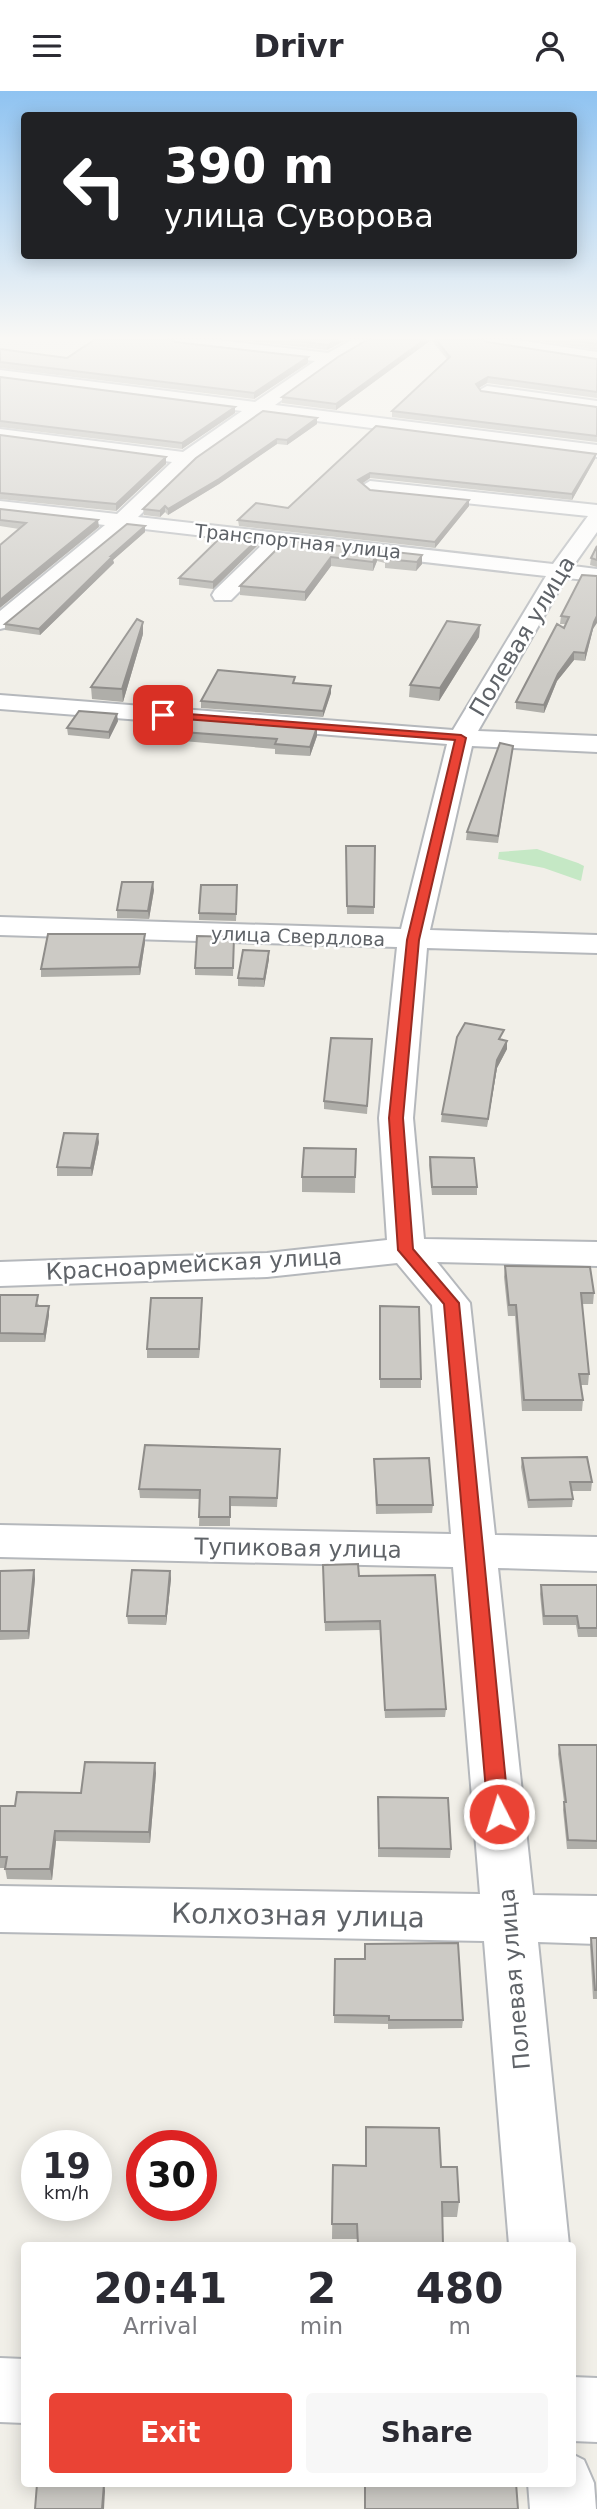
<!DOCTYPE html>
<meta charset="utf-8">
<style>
:root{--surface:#fff;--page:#f7f7f7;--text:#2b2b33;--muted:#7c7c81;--accent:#ea4335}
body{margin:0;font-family:"DejaVu Sans",sans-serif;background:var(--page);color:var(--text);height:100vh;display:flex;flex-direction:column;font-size:26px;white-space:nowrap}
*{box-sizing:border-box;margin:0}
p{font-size:23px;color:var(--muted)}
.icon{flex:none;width:38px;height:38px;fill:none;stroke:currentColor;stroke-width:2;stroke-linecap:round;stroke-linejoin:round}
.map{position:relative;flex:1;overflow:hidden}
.panel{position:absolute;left:21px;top:2151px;width:555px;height:245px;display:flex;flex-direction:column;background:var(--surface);border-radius:7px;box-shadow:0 4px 18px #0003}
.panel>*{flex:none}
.banner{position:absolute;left:21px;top:21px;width:556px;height:147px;border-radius:7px;box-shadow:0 4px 18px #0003;background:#202124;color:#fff;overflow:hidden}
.speed{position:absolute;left:21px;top:2039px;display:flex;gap:14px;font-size:35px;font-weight:700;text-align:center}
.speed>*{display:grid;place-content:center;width:91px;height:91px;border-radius:50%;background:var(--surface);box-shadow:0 4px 18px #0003;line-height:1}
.speed small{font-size:18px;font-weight:400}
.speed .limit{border:10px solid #d22;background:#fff;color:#111}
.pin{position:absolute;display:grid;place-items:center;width:60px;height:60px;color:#fff;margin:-30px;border-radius:14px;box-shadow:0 4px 10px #0006}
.me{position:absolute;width:77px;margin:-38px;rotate:355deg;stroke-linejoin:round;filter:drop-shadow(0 0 5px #0008)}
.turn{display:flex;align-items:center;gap:24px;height:147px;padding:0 28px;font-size:32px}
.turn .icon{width:91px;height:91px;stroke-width:2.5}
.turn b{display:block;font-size:49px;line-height:60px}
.eta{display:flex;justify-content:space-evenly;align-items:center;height:119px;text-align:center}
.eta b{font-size:42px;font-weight:700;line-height:49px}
.action{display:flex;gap:14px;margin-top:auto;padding:14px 28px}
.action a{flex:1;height:80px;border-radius:7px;background:var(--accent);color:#fff;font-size:28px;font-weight:700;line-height:80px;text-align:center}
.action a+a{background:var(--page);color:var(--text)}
header{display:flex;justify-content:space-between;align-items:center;height:91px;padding:0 28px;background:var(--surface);font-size:32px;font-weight:700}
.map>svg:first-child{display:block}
.green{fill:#c5e8c5}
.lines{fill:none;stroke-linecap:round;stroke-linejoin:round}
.minor-casing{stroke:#b5b8bc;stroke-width:4}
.minor{fill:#fff;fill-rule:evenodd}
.wall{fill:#afaea9}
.shaded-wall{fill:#8f8d8a}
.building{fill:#cccac5;stroke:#8f8d8a;stroke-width:2}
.route{fill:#ea4335;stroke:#982c22;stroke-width:2}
.labels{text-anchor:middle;stroke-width:5;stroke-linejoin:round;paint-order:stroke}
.far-street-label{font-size:19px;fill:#5f6368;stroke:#fff}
.street-label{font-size:23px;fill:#5f6368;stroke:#fff}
.near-street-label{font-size:28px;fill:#5f6368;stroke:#fff}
</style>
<header><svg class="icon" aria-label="menu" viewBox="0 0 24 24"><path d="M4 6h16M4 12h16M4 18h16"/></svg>Drivr<svg class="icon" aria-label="person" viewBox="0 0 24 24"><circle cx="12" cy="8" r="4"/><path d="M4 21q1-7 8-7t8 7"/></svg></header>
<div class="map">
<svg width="597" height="2418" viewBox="0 0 597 2418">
<rect width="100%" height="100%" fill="#f1efe8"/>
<!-- green -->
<path class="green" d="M537,758L578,772L584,775L581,790L544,777L498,768L499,761Z"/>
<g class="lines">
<!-- minor casing -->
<g class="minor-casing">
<path id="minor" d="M168,249H218L328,262L352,249H372L336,270L275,314L597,354V366L262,323L194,371L138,426L553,473L588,425L370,402L360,396L370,390L597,414V441L573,475L597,478V490L566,487L478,640L597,645V661L472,655L430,839L597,844V862L427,857L413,1027L424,1148L597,1151V1175L437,1171L470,1212L495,1444L597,1446V1480L498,1477L533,1804L597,1805V1853L538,1851L569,2154H509L484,1850L0,1841V1795L480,1803L453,1476L0,1466V1434L451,1443L432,1214L397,1172L267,1186L0,1195V1171L267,1162L387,1149L379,1027L397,856L0,844V826L401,838L447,653L0,618V604L453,639L546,485L285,455L231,509H215L212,504L215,499L264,452L127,436L8,536L0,538V520L105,434L0,422V410L117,423L172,371L0,348V338L183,361L242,320L0,289V279L255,311L315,270L176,254Z
M479,249H518L597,261V271L487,254Z
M487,295L597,310V320L481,304L478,300Z
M0,2267L24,2268V2332L0,2331Z
M572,2286L597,2287V2351L572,2350Z
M572,2363L584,2369L594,2392L596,2418H530L528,2392H572Z"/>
</g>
<!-- minor -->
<use href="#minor" class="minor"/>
</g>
<!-- wall -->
<path class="wall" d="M241,249H346L327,259Z
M367,249H484L487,251L597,268V307L487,292L479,297L481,300L597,316V351L392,326V320L447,268L431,249L336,319L282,312V306Z
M535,249H597V259Z
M175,251L308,272L254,308L0,277V258L67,267Z
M0,286L235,322L182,358L0,336Z
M317,333L287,354L277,353L219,393L168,424L165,421L160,426L144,424L143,418L196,367Z
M376,335L595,368L572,409L370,387L362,393L370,399L469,415L435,457L239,435L238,429L288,417Z
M0,344L166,366V373L116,420L0,408Z
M0,418L99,436L19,438L0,435Z
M145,435V441L113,469L114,472L40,544L5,539V533Z
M286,449L422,464V473L416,480L385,477V472L377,470L373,480L331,475L305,510L240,504V495Z
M258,454L213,498L179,494V487Z
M597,455V476L590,474L591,467Z
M597,485L593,538L585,570L574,569L557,590L544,622L516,618V611L564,537L566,533H560L561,525Z
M480,534L479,546L439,610L409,606L410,594Z
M143,543L123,611L92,608L91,596Z
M295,592L331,602L323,626L201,617V610Z
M118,630L109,648L68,644L67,637Z
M183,641L317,645L310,665L275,663V658L183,650Z
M513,655L498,752L466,749L467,741Z
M346,755H375L374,823H347Z
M154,799L149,828L117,827V819Z
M237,802L236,830L199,829V822Z
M145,843V851L140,884L41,886V878Z
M234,846L233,885L195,884V877Z
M269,860V868L264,896L238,895V887Z
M503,947L502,949L507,958L497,977L487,1036L441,1031L442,1023Z
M372,948L367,1023L324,1018V1010Z
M99,1051L92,1085H57V1076Z
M356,1058L355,1102L302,1101V1086Z
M430,1066L477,1096V1104H432L429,1074Z
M505,1175L594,1202L593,1213H582L589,1283L588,1294H581L583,1309L582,1320H522L515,1225H508L504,1186Z
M0,1204L39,1213L38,1215H49V1224L45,1251H0Z
M202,1207L199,1267H147V1258Z
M380,1215L421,1288V1297H380Z
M280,1366L277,1416L230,1415V1435H199L200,1408L140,1407L139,1398Z
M522,1367L592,1391L591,1400H572L573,1408L572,1416L528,1417L521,1376Z
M374,1368L433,1414L432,1422L376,1423Z
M34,1479L35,1488L29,1548L0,1549V1480Z
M170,1480L171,1488L166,1534L128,1533L127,1525Z
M323,1482L359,1485L446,1618L445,1626L385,1627L380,1539L325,1540Z
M541,1494H597V1546H578L576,1534H543L540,1503Z
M559,1654H597V1758H567L563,1719L564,1711L558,1663Z
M156,1682L150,1752L56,1750L52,1789L7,1788L5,1777H0V1715H15L81,1702Z
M378,1715L451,1758L450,1767L378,1766Z
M591,1847H597V1908H593L590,1855Z
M365,1853L463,1929L462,1937L388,1938V1933L334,1932L335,1868H365Z
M366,2036L441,2076L459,2111L457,2126H442L443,2154H357V2148H332L333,2074L366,2075Z"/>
<!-- shaded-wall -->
<path class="shaded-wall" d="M336,249H346L327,259L328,254Z
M424,249H431L336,319V313Z
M308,266V272L254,308V302Z
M488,286L487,292L475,299L476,293Z
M235,316V322L182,358V352Z
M317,327V333L287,354V349Z
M277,348V353L219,393L168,424V418Z
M596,363L595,368L572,409V403Z
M166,366V373L116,420V413Z
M370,382V387L358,395V389Z
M469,409V415L435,457V451Z
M165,415V421L160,426V420Z
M98,429L99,436L0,517V509Z
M145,435V441L113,469L114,472L40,544L39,538L111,465Z
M258,448V454L213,498V491Z
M377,461V470L373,480V471Z
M422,464V473L416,480L417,471Z
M331,466V475L305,510V501Z
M597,525V532L593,538L585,570V562L594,531Z
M143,531V543L123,611L122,598Z
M480,534L479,546L439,610L440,597Z
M574,561V569L557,590L544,622V614L558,583Z
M331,595V602L323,626V620Z
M117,623L118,630L109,648V641Z
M317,636V645L310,665V656Z
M153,791L154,799L149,828L148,820Z
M145,843V851L140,884L139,876Z
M269,860V868L264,896V888Z
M507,950V958L497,977L487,1036L497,969Z
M98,1043L99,1051L92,1085L91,1077Z
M202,1207V1215L199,1267V1258Z
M49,1215V1224L45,1251L44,1243Z
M34,1479L35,1488L29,1548L28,1540Z
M170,1480L171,1488L166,1534V1525Z
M155,1672L156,1682L150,1752L149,1741Z
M55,1740L56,1750L52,1789L50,1778Z
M104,2393L105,2400L104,2418H102Z"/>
<!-- building -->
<path class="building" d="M94,249H172L175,251L308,266L254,302L0,271V258L67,267Z
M290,249H336L328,254Z
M367,249H424L336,313L282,306L338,266Z
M436,249H484L487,251L597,268V301L488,286L476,293L481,300L597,316V345L392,320L450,266Z
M571,249H597V253Z
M0,286L235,316L182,352L0,330Z
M263,320L317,327L287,349L277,348L219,388L168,418L165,415L160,420L143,418L196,367Z
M376,335L596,363L572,403L370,382L358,389L370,399L469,409L435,451L238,429L256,412L288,417Z
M0,344L166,366L116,413L0,402Z
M0,418L98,429L0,509V454L26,432L0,429Z
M127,433L145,435L111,465H113L39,538L5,533Z
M223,444L258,448L213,491L179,487Z
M286,449L422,464L417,471L385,468L386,463L377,461L373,471L331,466L305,501L240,495Z
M597,455V469L591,467Z
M582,484L597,485V525L594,531L585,562L574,561L558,583L544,614L516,611L557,533L564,537L569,526L561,525Z
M137,528L143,531L122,598L91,596Z
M447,530L480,534L440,597L410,594Z
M218,579L295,586L293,592L331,595L323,620L201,610Z
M79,620L117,623L109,641L67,637Z
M191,626L317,636L310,656L275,653L277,648L183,641Z
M500,652L513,655L498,745L467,741Z
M346,755H375L374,816L347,815Z
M122,791H153L148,820L117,819Z
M201,794H237L236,823L199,822Z
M48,843H145L139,876L41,878Z
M197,845L234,846L233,877H195Z
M243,859L269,860L264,888L238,887Z
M465,932L504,939L499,948L507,950L497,969L488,1028L442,1023L457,946Z
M331,947L372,948L367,1015L324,1010Z
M64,1042L98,1043L91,1077L57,1076Z
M304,1057L356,1058L355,1086H302Z
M430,1066L474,1067L477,1096H432Z
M505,1175L590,1176L594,1202H581L589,1283H579L583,1309H524L516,1214H509Z
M0,1204H38L36,1215H49L44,1243L0,1242Z
M151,1207H202L199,1258H147Z
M380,1215L419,1216L421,1288H380Z
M145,1354L280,1358L277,1407L230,1406V1426H199L200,1399L139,1398Z
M587,1366L592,1391H570L573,1408L529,1409L522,1367Z
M429,1367L433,1414H377L374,1368Z
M358,1473L359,1485L435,1484L446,1618L385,1619L380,1530L325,1531L323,1474Z
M34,1479L28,1540H0V1480Z
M132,1479L170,1480L166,1525H127Z
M541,1494H597V1537H579L577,1525H544Z
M559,1654H597V1750L568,1749L564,1711H566Z
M85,1671L155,1672L149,1741L55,1740L50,1778H5L7,1766H0V1715H15L17,1701L81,1702Z
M378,1706L448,1707L451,1758L379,1757Z
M591,1847H597V1899H595Z
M458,1852L463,1929H389V1925L334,1924L335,1868H365V1853Z
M366,2036L439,2037L441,2076H457L459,2111H442L443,2154H358L357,2133H332L333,2074L366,2075Z
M365,2392H516L518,2418H365Z
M37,2393H104L102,2418H35Z"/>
<!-- sky -->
<linearGradient id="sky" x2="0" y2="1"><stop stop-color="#8fc3f1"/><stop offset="0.42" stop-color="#f9f8f5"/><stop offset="1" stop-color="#f9f8f5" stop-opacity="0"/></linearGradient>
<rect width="597" height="588" fill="url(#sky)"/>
<!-- route -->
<path class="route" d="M163,621L461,644L466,647L419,849L403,1027L413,1158L459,1212L509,1723L506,1729L499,1732L491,1729L488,1723L444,1213L398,1159L389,1027L407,849L455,649L159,626L158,624Z"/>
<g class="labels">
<!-- far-street labels -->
<g class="far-street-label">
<text transform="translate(298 450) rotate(6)" y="7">Транспортная улица</text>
<text transform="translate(298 845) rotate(2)" y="7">улица Свердлова</text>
</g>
<!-- street labels -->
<g class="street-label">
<text transform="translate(522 545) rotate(-59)" y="8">Полевая улица</text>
<text transform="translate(194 1173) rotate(-3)" y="8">Красноармейская улица</text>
<text transform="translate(298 1457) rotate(1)" y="8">Тупиковая улица</text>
<text transform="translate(514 1888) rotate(-95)" y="8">Полевая улица</text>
</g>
<!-- near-street labels -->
<g class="near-street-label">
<text transform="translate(298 1824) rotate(1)" y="10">Колхозная улица</text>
</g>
</g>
</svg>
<div class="speed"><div>19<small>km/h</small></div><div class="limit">30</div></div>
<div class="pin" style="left:163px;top:624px;background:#d93025"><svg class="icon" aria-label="arrive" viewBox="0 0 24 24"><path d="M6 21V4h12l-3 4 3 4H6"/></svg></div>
<svg class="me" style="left:499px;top:1723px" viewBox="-20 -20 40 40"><circle r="17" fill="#ea4335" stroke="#fff" stroke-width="3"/><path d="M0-11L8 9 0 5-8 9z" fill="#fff"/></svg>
<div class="banner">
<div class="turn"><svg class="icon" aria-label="left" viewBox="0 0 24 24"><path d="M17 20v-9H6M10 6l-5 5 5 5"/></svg><div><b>390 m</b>улица Суворова</div></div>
</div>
<section class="panel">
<div class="eta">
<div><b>20:41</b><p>Arrival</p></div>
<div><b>2</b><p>min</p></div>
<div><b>480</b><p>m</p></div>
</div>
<div class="action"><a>Exit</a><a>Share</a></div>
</section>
</div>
